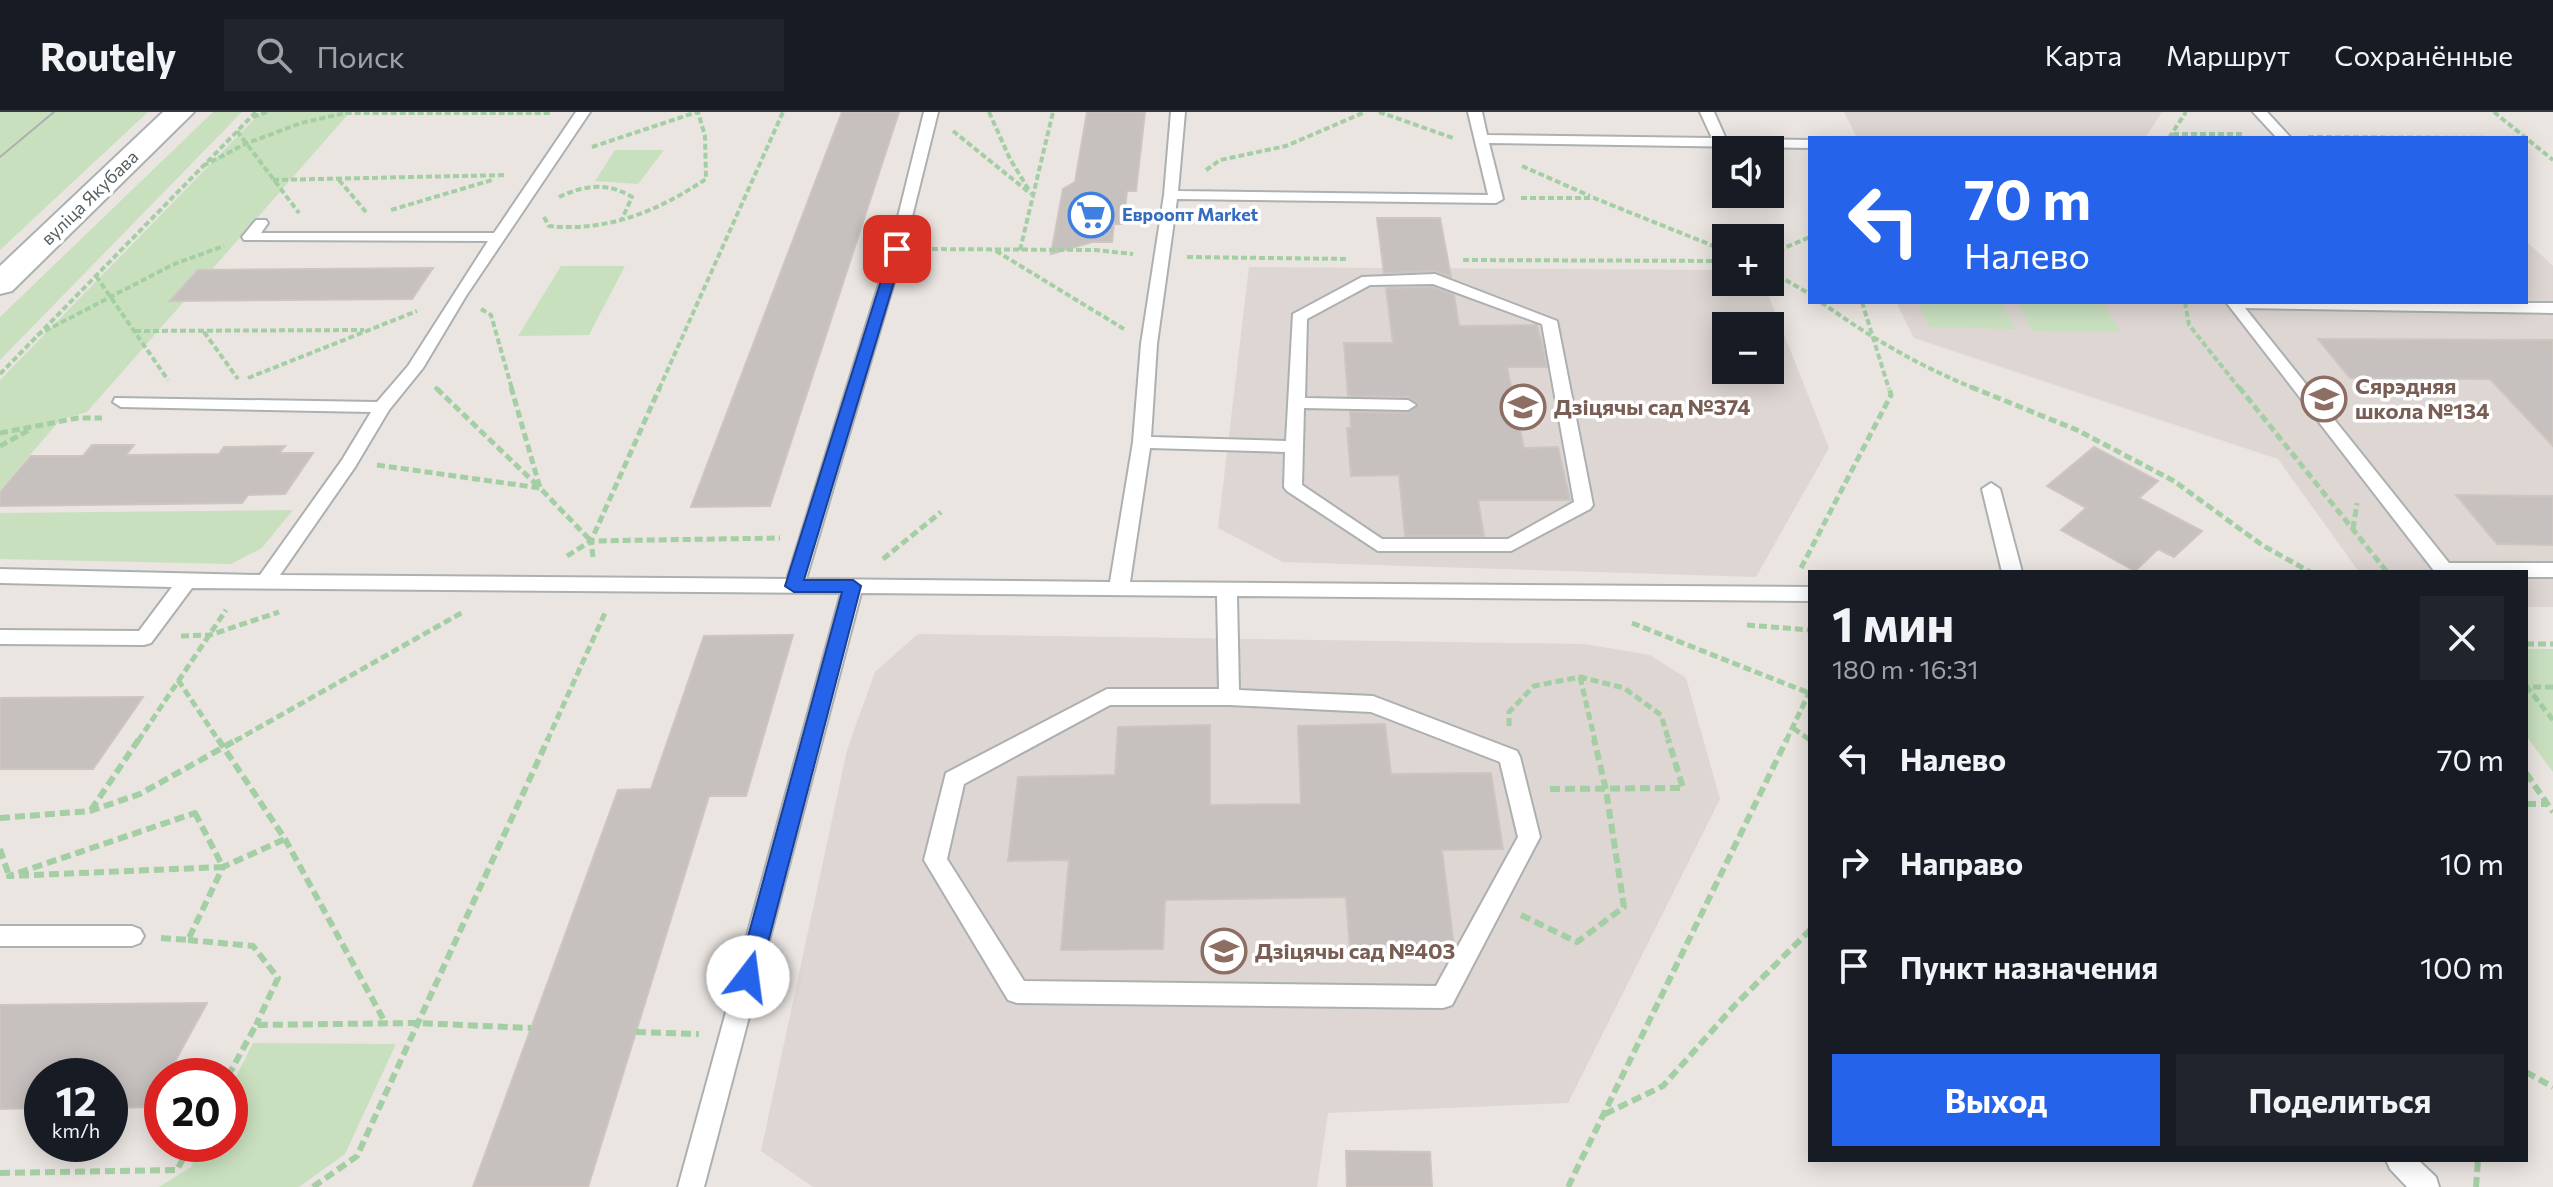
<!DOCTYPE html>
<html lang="ru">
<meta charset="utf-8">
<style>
:root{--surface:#171b24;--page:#20242c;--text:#f1f3f6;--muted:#9ea1a6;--line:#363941;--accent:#2563eb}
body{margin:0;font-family:Commissioner,sans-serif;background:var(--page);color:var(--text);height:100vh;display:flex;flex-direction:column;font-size:30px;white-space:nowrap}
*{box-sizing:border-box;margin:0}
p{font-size:26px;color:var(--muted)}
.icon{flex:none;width:44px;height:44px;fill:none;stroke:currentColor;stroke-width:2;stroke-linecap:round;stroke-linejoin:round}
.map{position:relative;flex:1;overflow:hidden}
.details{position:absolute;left:1808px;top:458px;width:720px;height:592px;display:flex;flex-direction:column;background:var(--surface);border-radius:0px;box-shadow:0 4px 20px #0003}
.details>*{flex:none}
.banner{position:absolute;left:1808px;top:24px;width:720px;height:168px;border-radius:0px;box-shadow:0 4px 20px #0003;background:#2563eb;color:#fff;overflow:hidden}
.tools{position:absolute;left:1712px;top:24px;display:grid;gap:16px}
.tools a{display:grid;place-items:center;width:72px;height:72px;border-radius:0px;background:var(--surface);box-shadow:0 4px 20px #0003;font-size:40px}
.speed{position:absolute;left:24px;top:946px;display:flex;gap:16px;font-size:40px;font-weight:700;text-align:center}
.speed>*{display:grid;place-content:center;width:104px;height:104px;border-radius:50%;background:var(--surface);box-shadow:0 4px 20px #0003;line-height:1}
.speed small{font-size:20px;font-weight:400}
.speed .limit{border:12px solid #d22;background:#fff;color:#111}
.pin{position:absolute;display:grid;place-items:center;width:68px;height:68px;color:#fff;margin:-34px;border-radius:16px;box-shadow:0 4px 12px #0006}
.me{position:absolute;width:88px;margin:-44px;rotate:15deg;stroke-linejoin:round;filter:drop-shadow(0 0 6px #0008)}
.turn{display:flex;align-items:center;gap:28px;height:168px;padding:0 24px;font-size:36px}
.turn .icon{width:104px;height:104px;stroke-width:2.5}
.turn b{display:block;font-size:56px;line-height:68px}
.round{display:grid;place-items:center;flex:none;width:84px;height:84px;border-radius:0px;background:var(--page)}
.overview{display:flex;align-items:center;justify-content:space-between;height:136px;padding:0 24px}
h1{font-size:48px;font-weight:700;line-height:60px}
.button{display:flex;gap:16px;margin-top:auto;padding:16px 24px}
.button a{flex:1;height:92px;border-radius:0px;background:var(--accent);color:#fff;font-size:32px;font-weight:700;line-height:92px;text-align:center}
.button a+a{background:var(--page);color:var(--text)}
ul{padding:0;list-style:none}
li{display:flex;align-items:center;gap:24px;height:104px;padding:0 24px}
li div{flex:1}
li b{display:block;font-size:30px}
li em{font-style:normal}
header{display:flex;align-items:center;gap:48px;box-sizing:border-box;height:112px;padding:0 40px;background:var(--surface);border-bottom:2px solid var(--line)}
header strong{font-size:38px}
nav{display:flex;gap:44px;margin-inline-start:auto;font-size:28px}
.search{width:560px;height:72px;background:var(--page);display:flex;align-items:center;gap:20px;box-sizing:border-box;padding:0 28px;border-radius:0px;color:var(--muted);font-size:30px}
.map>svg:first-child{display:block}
.education{fill:#ddd6d2;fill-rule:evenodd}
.green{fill:#c9e0bf}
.building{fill:#c6c0be;stroke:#cec5c0;stroke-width:2}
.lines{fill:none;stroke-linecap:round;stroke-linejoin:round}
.lane-casing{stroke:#acb0b2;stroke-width:4}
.secondary-casing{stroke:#abb0b3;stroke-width:4}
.path-far2{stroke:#a4cea3;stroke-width:4;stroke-dasharray:6 3;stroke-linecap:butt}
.path-far1{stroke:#a4cea3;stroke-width:5;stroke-dasharray:8 4;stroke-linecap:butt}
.path{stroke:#a4cea3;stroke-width:6;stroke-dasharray:10 5;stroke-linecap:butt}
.lane{fill:#fff;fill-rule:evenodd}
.secondary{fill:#fff;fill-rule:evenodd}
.tram{stroke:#adaeae;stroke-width:2}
.route{fill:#2563eb;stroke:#184099;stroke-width:2}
.labels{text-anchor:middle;stroke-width:7;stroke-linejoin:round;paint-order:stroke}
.far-street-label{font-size:18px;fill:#595e60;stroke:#fff}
.far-shop-label{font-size:18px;font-weight:bold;fill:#366cbe;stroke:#fff;text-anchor:start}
.education-label{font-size:22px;font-weight:bold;fill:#785e54;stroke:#fff;text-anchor:start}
</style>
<header>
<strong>Routely</strong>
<div class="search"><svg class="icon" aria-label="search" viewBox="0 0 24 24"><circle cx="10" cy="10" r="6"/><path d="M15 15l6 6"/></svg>Поиск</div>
<nav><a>Карта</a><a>Маршрут</a><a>Сохранённые</a></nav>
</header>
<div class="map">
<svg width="2553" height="1075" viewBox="0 0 2553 1075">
<rect width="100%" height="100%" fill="#eae5e1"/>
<!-- education -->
<path class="education" d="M1844,0H2162L2145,26H1857Z
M2526,129L2553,154V495H2526V460H2359L2278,347L1914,226L1896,190H2526Z
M1249,155L1726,158V170L1764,172L1829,336L1756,465L1283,450L1218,416ZM1726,214H1770V258H1726Z
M918,522L1584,532L1650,543L1686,566L1720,687L1568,991L1328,1001L1317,1075H813L761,1039L847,638L875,560Z"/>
<!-- green -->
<path class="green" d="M0,0H148L0,138Z
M213,0H242L0,248V205Z
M261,0H350L87,300L60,308L0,378V268Z
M615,38H664L638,72L595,69Z
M561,154H625L589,223L518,224Z
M1917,190H2001L2016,217L1929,215Z
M2017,190H2102L2121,220L2033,219Z
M293,398L262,436L231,452L0,447V401Z
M2526,537H2553V660L2526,624Z
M253,931L396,932L345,1042L299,1075H159L191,1055L202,1032H230V977Z"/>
<!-- building -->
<path class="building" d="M842,0H899L770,394L691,395Z
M1087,0H1145L1136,79H1127L1123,112H1114L1112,130H1092L1051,142L1063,77L1075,70Z
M1377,106H1440L1451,165L1435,159L1384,161Z
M433,156L412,187L170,189L198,158Z
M1432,175L1454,183L1459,214L1537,213L1543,235L1547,255H1507L1524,336L1558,335L1570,388H1478L1484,424H1405L1399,363L1351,364L1347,316H1351L1350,300L1408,301L1419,292L1408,285L1348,284L1344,231H1393L1386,176Z
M2318,227L2553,228V334L2490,267L2350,266Z
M92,333H134L126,343L219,342L224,335L285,334L279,341H313L285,382L248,383L242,391L0,394V380L31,344H83Z
M2094,335L2158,369L2139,386L2202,419L2174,445L2158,437L2135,459L2061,418L2086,396L2047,374Z
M2456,383L2553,384V433L2497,432Z
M793,523L746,684H709L588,1075H473L618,678L651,677L704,524Z
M143,585L93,657H0V586Z
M1385,612L1391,662L1491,661L1503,737L1442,738L1454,834L1350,837L1346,785L1165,788L1163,837L1061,838L1069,748L1008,749L1018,665L1115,663L1118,615L1210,613V693L1301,692L1298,614Z
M207,891L167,964H162V973L150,995L110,996V964H42V996L0,997V893Z
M1346,1039L1430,1040L1432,1075H1347Z"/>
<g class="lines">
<!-- lane casing -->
<g class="lane-casing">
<path id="lane" d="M576,0H590L466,184L423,256L389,298L355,355L280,463L787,467L890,137L924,0H938L904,137L806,467L1110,470L1133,330L1141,232L1164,83L1171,0H1185L1178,79L1488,83L1468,0H1482L1487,23L1712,26L1700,0H1714L1726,27L1810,28V36L1489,31L1503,87L1496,91L1177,87L1157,232L1151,325L1286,329L1293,202L1362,165L1435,162L1557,209L1593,393L1590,397L1511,439H1378L1287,379L1284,375L1285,340L1150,336L1130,470L1810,475V489L1237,484L1239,578L1373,584L1517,639L1520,645L1540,725L1452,893L1443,896L1017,891L1008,888L924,748L946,661L1107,577H1219L1217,484L861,481L704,1075H678L841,481L192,476L151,531L144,533L0,532V518L139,519L172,475L0,471V457L260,463L342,348L371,300L121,295L113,290L115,286L377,290L408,254L488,129L244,128L242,125L256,108H266L268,111L261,121H494ZM1433,172L1542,212L1574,390L1508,427H1382L1302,373L1304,296L1408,298L1416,293L1408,288L1305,286L1307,207L1370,173ZM1110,593H1229L1371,600L1500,650L1518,725L1436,874L1024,869L947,747L964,672Z
M2253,0H2267L2291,26H2277Z
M2226,190L2553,191V201L2245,196L2449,451H2553V465H2526V460H2435Z
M1991,371L2000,377L2022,460H2002L1982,377Z
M0,814H132L140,817L144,824L140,831L132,834H0Z
M2386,1048H2418L2436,1065L2439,1075H2407L2390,1057Z"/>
</g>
<!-- secondary casing -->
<g class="secondary-casing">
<path id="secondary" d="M163,0H194L12,179L0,182V154Z"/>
</g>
<!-- path-far2 -->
<path class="path-far2" d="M989,0L1010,47L1029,78
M1379,0L1453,26
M2494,0L2553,48
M253,5L267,0
M237,19L299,101
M953,19L1031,82
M2173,22H2244
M2308,25L2513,26
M2169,26L2186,0
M592,35L697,0
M203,54L245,32L301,11L345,1H552
M1522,54L1590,84
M1206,58L1220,48L1286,34L1365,0
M273,68L507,63
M339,68L366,100
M559,85C584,73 608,70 632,85L622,107
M1521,86H1594L1726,139
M391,98L492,68
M544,105L549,114C608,120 658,99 706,67L705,24L698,0
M923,137L1095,138L1133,142
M1020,138L1053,0
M996,139L1124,217
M1770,142L1810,125
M1187,145L1349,147
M1463,148L1726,149
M1770,159L1810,182
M96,164L168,268
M1821,190C1871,226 1919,254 1976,277
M1862,190L1889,277
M2185,190L2189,213L2240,277
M481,197L491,203L512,277
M135,219L364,218
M204,220L238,267
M37,223L174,152L224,134
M0,262L256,0
M248,266L417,199
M435,275L437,277
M659,277L783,0"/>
<!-- path-far1 -->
<path class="path-far1" d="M511,275L540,376L591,429
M1971,275L2077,318L2174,369L2262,433L2310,460
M2239,275L2387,460
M0,321L78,306H102
M0,334L31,317
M377,353L540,376L435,275
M2353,417L2357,391
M567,444L591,429L780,426
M593,445L591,429L660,275
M883,447L941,400
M1801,456L1891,283L1889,275
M1632,511L1809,581
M1747,513L1810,518
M181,524L210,523L279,500
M2526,532H2553
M1580,565L1595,629
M178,568L219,629
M2553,575H2527L2553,608
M1509,614V600L1534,574L1580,565L1624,576L1661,603L1669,629
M1793,616L1810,628
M138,629L226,498
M235,629L463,500
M547,629L605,501
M1786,629L1810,579"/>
<!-- path -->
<path class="path" d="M218,627L285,727L386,912
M2526,661L2553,700
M1550,677L1683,676L1668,627
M2526,692H2547
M91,698L139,627
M195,701L223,755L9,764Z
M0,706L90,699L140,682L238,627
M0,737L9,764
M1521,803L1577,830L1624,795L1606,678L1594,627
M161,826L188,828L223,755L285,727
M188,828L253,834L278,866L256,913
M636,920L699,922
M2526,960L2553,975
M228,964L256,913L417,911L531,916
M1605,1002L1663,974L1735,893L1810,818
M0,1061L177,1058L191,1032
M313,1075L357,1044L548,627
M1568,1075L1787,627
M2476,1075L2478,1048"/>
<!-- lane -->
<use href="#lane" class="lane"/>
<!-- secondary -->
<use href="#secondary" class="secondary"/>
<!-- tram -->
<path class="tram" d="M0,45L54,0"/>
</g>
<!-- route -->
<path class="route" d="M897,133L904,137L804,468H853L861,474L759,865L756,872L748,875L740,872L737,865L842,480H794L785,474L891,137Z"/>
<!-- icons -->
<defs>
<g id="supermarket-ring" transform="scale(2.3)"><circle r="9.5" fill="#fff" stroke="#3f7fe0" stroke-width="1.5"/><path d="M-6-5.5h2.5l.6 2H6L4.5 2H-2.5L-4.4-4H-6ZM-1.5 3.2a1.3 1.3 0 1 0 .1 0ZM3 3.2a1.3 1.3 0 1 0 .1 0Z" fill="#3f7fe0"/></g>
<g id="school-ring" transform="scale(2.3)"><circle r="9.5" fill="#fff" stroke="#8d6e63" stroke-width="1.5"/><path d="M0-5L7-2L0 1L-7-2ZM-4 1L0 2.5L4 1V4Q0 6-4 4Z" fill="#8d6e63"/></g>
</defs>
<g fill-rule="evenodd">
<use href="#supermarket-ring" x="1091" y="103"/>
<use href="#school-ring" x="2324" y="287"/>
<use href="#school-ring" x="1523" y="295"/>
<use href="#school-ring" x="1224" y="839"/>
</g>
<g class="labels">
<!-- far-street labels -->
<g class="far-street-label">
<text transform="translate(90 86) rotate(-44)" y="6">вуліца Якубава</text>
</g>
<!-- far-shop labels -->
<g class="far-shop-label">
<text x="1122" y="109">Евроопт Market</text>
</g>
<!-- education labels -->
<g class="education-label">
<text x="2355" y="282">Сярэдняя<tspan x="2355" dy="25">школа №134</tspan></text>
<text x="1554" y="303">Дзіцячы сад №374</text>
<text x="1255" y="847">Дзіцячы сад №403</text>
</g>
</g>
</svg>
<div class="tools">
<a><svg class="icon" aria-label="sound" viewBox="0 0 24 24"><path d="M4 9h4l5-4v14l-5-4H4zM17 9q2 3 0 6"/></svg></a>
<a>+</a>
<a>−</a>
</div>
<div class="speed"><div>12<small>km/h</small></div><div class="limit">20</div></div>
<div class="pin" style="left:897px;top:137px;background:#d93025"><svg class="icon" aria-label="arrive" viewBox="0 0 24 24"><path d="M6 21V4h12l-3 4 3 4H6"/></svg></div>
<svg class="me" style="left:748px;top:865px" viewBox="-20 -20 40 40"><circle r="19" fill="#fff"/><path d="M0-13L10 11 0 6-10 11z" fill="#2563eb"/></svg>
<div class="banner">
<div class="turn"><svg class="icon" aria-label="left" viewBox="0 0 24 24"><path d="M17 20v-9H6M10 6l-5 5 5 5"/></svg><div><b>70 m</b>Налево</div></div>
</div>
<section class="details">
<div class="overview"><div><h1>1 мин</h1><p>180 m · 16:31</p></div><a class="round"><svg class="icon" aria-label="close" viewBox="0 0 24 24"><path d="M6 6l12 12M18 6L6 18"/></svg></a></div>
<ul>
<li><svg class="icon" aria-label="left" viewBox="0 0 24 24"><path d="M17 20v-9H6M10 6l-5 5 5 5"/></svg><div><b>Налево</b></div><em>70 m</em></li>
<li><svg class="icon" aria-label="right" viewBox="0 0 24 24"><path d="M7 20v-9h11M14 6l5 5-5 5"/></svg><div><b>Направо</b></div><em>10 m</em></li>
<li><svg class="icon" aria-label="arrive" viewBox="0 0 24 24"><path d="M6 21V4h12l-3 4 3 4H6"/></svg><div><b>Пункт назначения</b></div><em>100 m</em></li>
</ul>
<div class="button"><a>Выход</a><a>Поделиться</a></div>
</section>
</div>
